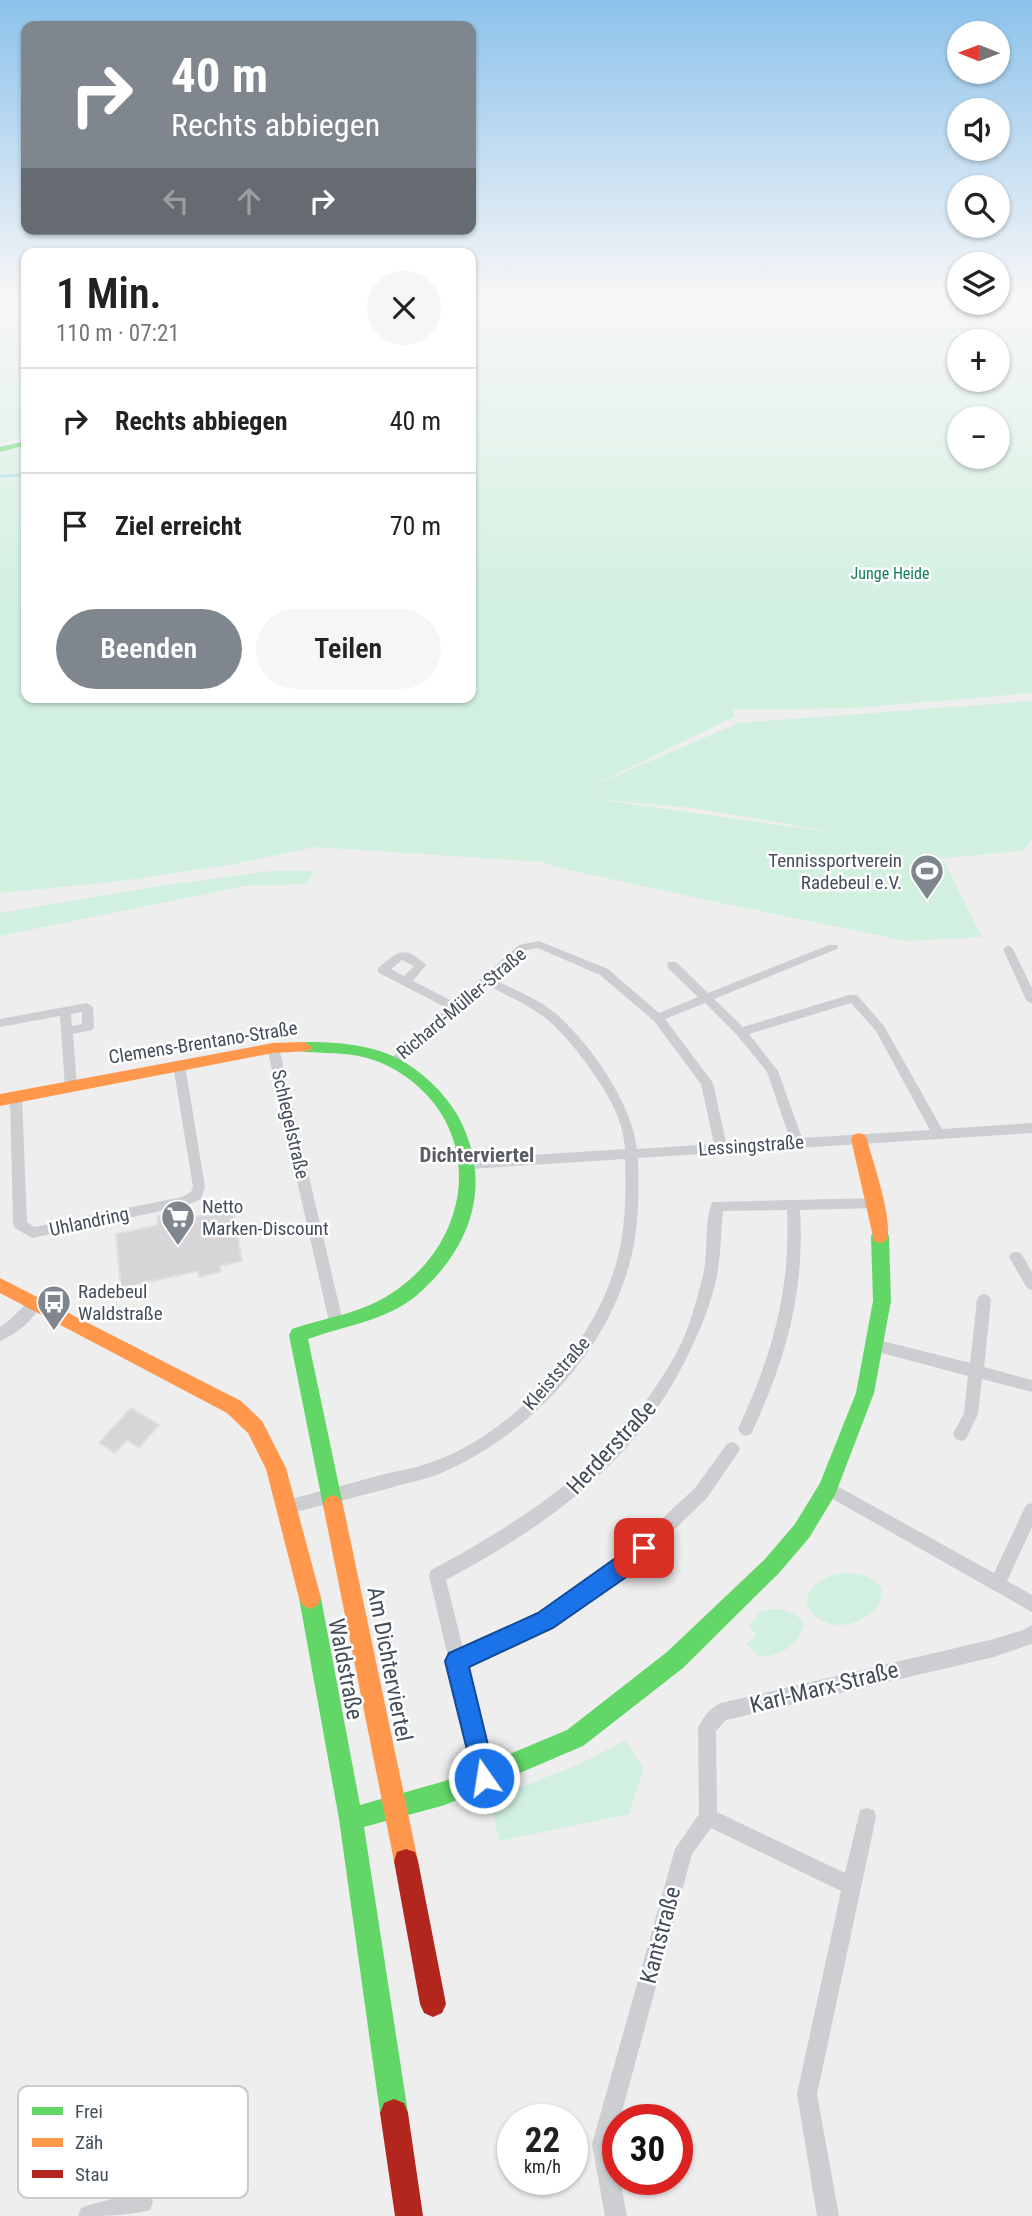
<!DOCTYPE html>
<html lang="de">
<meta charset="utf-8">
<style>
:root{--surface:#fff;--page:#f6f6f6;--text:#222;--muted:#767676;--line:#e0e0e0;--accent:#80868e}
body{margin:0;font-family:"Roboto Condensed",sans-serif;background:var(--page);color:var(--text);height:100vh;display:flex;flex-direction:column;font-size:26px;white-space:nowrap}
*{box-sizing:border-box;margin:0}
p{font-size:23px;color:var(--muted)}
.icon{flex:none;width:38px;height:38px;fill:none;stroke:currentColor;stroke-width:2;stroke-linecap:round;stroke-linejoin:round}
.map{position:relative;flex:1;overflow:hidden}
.panel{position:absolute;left:21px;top:248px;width:455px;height:455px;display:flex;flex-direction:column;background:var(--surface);border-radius:14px;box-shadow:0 2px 5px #0004}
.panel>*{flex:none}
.top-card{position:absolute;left:21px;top:21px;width:455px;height:214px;border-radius:14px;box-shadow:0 2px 5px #0004;background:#80868e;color:#fff;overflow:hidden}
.needle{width:46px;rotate:271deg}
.buttons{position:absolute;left:947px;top:21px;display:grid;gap:14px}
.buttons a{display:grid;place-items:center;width:63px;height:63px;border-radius:50%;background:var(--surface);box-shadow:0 2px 5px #0004;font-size:35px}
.speed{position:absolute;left:497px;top:2104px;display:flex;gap:14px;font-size:35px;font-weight:700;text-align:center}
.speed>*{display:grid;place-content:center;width:91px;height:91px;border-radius:50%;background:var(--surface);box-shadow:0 2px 5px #0004;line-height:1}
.speed small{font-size:18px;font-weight:400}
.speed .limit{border:10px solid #d22;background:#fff;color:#111}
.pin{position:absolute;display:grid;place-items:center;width:60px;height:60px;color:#fff;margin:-30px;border-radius:14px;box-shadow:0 4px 10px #0006}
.me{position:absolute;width:77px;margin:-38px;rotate:347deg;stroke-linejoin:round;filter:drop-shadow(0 0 5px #0008)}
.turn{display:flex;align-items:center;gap:24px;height:147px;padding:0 35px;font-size:32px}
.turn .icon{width:91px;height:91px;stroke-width:2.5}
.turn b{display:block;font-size:49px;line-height:60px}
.lanes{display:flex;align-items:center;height:66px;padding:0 35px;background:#0003;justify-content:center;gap:35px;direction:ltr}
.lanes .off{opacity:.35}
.round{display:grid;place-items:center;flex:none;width:74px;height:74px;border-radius:37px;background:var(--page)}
.overview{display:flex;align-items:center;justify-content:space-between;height:119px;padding:0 35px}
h1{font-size:42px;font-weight:600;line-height:52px}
.primary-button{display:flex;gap:14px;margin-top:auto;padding:14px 35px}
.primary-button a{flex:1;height:80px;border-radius:42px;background:var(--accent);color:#fff;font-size:28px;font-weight:600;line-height:80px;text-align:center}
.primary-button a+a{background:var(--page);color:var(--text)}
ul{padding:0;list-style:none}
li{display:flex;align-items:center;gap:21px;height:105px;padding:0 35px;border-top:2px solid var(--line)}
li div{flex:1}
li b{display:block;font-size:26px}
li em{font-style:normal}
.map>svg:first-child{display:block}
.green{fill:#d1f0e0;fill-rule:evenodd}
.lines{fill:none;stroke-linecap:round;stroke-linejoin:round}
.stream{stroke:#a3d6ef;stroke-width:2.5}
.canal{fill:#a3d6ef;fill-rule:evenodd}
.building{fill:#d6d6d8;stroke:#e0e0e1;stroke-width:2}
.street{fill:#ccced1;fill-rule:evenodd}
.fast{fill:#63d668;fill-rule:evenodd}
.slow{fill:#ff974d;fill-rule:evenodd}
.jam{fill:#b3261e;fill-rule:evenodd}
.route{fill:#1a73e8;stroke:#114b97;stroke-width:2}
.labels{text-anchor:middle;stroke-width:5;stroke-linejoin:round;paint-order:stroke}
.far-park-label{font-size:16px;fill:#128056;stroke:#fff}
.poi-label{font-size:19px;fill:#444e5b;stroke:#fff;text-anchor:start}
.street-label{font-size:19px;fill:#444e5b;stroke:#fff}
.neighbourhood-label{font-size:21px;font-weight:bold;fill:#595c62;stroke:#fff}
.near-street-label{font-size:23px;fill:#444e5b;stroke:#fff}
.key{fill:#fff;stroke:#c7cace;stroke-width:2}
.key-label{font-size:19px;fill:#444e5b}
</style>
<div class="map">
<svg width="1032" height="2216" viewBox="0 0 1032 2216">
<rect width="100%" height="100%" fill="#efeeee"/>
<!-- green -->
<path class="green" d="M0,299H26V436L0,444Z
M517,299H959V303L1032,299V693L852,708L733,710L734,717L583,790L739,723L1032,701V840L1022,851L903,862L944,861L982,937L907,941L716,902L569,870L541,862L316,847L229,865L114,882L0,893V450L26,443V698H471V309ZM959,341H998V380H959ZM959,418H998V457H959ZM588,798L692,808L823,830L822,831Z
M271,871H315L305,884L244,886L0,936V913L158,886Z
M841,1573C935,1574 843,1664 806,1605C808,1584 822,1578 841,1573Z
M772,1609C787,1610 797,1611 804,1625C797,1647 781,1655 760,1657L746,1644L756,1635L749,1626L761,1611Z
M625,1740L644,1769L629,1814L499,1841L490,1800L584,1762Z"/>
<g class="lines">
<!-- stream -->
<path class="stream" d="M0,476L26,475"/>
<!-- canal -->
<path class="canal" d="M957,326L980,331L972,338L944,341V339L968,335L971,332L958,330L943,338L937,337Z"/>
</g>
<!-- building -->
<path class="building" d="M233,1209L242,1261L220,1266L221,1272L199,1277L198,1271L121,1288L116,1234L158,1225L157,1216L182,1210L183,1219Z
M131,1408L159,1425L139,1448L127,1440L115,1453L99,1443Z"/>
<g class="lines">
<!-- street -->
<path class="street" d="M539,941L608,969L659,1013L698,997L668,968L667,965L668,962H676L708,993L829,945H837L838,947L837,949L714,999L743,1027L849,995H857L884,1026L942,1129L1032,1123V1133L638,1158C639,1191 639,1226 631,1258C608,1352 528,1436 441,1473C425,1480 406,1483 390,1488C355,1497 321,1506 287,1514L281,1512L279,1507L281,1502L287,1500C320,1491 353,1483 385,1474C401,1470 417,1468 432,1462C513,1434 596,1343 617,1260C626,1227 626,1192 625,1159L470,1169L465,1167L464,1164L465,1161L470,1159L625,1149C624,1138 622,1128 618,1117C607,1088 569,1036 544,1017C527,1004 506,995 487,985L397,1065H389L387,1062L447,1008L379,973L377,970L379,967C399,951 404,945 426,965L413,981L454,1002L519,945ZM538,948L600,975L654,1021L701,1084L714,1144L637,1149C632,1103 590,1043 555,1013C537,998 514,990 494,979L526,950ZM402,960L414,966L404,976L391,969ZM705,1003L737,1035L767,1072L790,1139L726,1143L713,1083L665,1019ZM851,1003L876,1031L930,1130L802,1138L778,1071L749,1034Z
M1008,945L1013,949L1032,988V1004L1026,1000L1003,949Z
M87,1003L93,1007L94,1027L92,1030L73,1034L77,1087L71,1091L65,1087L60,1016L0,1027V1019ZM82,1012V1024L72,1026L71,1014Z
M273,1044L279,1048L343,1322L341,1326L336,1328L331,1326L329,1322L267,1048Z
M179,1061L185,1065L205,1187L201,1199L185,1206L32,1238L15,1228L13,1224L10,1097L16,1093L22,1097L27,1222L34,1227L182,1197L191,1192L193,1187L173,1065Z
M876,1198L881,1199L883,1203L881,1207L876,1208L800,1210C805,1292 786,1360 751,1434L746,1436L741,1434L738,1429C772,1356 791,1290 787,1210L723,1211C721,1230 721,1250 718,1270C713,1299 701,1329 688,1355C636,1463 548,1525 446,1580L463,1649L539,1614L618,1560L695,1488L727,1444L732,1442L737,1444L740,1449L737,1454L707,1498L630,1572L551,1626L466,1665L493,1778L490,1784L484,1787L478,1784L429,1576L431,1570C513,1526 591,1477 646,1401C662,1378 679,1353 688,1327C694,1309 700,1289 704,1271C708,1249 704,1223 712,1202Z
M1016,1252L1021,1253L1032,1272V1290L1027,1288L1009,1257L1011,1253Z
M984,1294L989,1296L991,1300L984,1367L1032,1380V1392L982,1379L978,1414L966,1439L961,1441L956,1439L953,1434L964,1413L968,1376L874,1351L869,1349L867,1345L869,1341L874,1339L970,1363L977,1300L979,1296Z
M35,1298L40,1300L42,1304C33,1320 17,1334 0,1341V1327C13,1319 23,1304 35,1298Z
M828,1481L994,1573L1026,1505L1032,1503V1527L1007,1581L1032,1595V1612L822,1493L820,1488L822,1483Z
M1032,1625V1644L1028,1645L994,1657L726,1720L716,1731L717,1812L845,1873L860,1810L867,1808L874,1810L876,1817L817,2094L839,2216H817L797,2094L841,1891L711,1828L692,1854L620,2119H618V2129L614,2144L618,2179H620L627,2216H605L592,2144L675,1849L699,1814L698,1728C702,1718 711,1707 721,1703L994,1639L1023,1630Z
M142,2191L150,2194L153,2202L150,2210C127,2216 102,2216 78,2216L81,2208L89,2205Z"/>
<!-- fast -->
<path class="fast" d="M491,299H505L471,307V303Z
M26,441V445L0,452V447Z
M304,1042C336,1042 368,1044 397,1058C422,1071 444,1092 458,1116C494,1183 472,1248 416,1296C385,1321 344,1326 308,1339L343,1505L340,1512L333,1515L326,1512L323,1505L289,1335L292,1329C324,1318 363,1313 392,1293C479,1236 485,1116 388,1066C368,1056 347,1053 325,1053C316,1052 307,1053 299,1051L296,1047Z
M880,1229L886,1231L889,1236L891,1301L874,1393L835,1495L809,1538L779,1573L683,1668L583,1746L445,1805L364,1827L408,2113L404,2123L394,2127L384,2123L380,2113L339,1819L299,1598L302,1591L310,1587L318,1591L321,1598L360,1805L445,1781L567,1730L667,1652L765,1559L795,1524L820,1483L856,1393L873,1301L871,1236L874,1231Z"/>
<!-- slow -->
<path class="slow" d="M304,1042L312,1047L309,1051L273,1053L0,1106V1094L273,1043Z
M859,1133L865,1135L867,1139C872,1160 895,1223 886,1241L880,1243L874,1241L851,1139L853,1135Z
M0,1278L241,1401L262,1421L286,1468L321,1598L318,1605L310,1609L302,1605L299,1598L266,1469L248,1433L227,1413L0,1293Z
M333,1495L340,1498L343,1505L418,1861L415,1870L406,1873L397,1870L394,1861L323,1505L326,1498Z"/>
<!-- jam -->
<path class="jam" d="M406,1849L415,1852L418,1861L446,2004L442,2013L433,2017L424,2013L420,2004L394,1861L397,1852Z
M394,2099L404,2103L408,2113L423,2216H395L380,2113L384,2103Z"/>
</g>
<!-- sky -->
<linearGradient id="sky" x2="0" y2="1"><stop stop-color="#8cc2eb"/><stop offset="0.49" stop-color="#f8f7f7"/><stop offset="1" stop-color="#f8f7f7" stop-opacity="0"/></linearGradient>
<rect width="1032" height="609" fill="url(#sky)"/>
<!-- route -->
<path class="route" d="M644,1538L651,1541L654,1548L651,1555L632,1573L553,1628L469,1667L496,1778L492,1786L484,1790L476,1786L445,1661L449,1653L538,1613Z"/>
<!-- icons -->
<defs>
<g id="stadium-pin" transform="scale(1.75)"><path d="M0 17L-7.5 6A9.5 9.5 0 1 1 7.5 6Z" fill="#80868e" stroke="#fff"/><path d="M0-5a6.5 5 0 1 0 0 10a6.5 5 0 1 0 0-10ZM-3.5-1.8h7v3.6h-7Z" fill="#fff"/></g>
<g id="supermarket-pin" transform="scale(1.75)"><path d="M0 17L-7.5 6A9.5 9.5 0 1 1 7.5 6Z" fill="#80868e" stroke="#fff"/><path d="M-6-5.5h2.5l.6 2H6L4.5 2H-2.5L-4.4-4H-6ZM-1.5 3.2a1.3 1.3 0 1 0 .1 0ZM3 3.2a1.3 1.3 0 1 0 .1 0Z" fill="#fff"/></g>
<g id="bus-pin" transform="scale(1.75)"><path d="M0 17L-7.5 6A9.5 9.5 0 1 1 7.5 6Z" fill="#80868e" stroke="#fff"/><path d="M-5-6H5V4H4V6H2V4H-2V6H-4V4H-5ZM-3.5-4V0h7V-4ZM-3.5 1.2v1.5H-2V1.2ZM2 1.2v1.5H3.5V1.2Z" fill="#fff"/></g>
</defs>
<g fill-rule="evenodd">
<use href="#stadium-pin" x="927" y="871"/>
<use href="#supermarket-pin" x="178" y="1217"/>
<use href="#bus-pin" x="54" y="1302"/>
</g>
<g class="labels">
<!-- far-park labels -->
<g class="far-park-label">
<text x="890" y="579">Junge Heide</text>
</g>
<!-- poi labels -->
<g class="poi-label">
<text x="902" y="867" text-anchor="end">Tennissportverein<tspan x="902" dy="22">Radebeul e.V.</tspan></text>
<text x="202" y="1213">Netto<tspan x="202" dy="22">Marken-Discount</tspan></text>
<text x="78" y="1298">Radebeul<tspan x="78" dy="22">Waldstraße</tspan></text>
</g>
<!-- street labels -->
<g class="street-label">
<text transform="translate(461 1003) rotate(-40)" y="7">Richard-Müller-Straße</text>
<text transform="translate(203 1042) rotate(-9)" y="7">Clemens-Brentano-Straße</text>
<text transform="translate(291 1124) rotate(77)" y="7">Schlegelstraße</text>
<text transform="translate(751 1145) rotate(-4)" y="7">Lessingstraße</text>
<text transform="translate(89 1221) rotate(-12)" y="7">Uhlandring</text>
<text transform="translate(556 1373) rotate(-49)" y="7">Kleiststraße</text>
</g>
<!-- neighbourhood labels -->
<g class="neighbourhood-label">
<text x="477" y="1162">Dichterviertel</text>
</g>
<!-- near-street labels -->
<g class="near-street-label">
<text transform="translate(611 1447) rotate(-47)" y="8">Herderstraße</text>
<text transform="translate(390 1664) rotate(79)" y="8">Am Dichterviertel</text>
<text transform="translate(346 1669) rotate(79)" y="8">Waldstraße</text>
<text transform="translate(824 1687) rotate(-14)" y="8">Karl-Marx-Straße</text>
<text transform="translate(660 1935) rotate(-75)" y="8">Kantstraße</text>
</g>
</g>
<!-- legend -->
<rect x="18" y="2086" width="230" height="112" rx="10" class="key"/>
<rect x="32" y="2107" width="31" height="8" fill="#63d668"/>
<rect x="32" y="2138" width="31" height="9" fill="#ff974d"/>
<rect x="32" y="2170" width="31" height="8" fill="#b3261e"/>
<g class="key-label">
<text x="75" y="2118">Frei</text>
<text x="75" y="2149">Zäh</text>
<text x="75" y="2181">Stau</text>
</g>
</svg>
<div class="buttons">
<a><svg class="needle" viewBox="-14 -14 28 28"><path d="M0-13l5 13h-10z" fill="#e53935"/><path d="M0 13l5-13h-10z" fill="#767676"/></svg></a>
<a><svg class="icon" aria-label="sound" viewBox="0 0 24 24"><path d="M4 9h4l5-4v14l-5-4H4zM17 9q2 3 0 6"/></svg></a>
<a><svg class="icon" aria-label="search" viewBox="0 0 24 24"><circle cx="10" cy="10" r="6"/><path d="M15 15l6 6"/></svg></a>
<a><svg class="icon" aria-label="layers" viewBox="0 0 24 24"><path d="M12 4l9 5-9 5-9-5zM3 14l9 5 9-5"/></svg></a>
<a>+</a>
<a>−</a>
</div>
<div class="speed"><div>22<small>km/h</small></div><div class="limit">30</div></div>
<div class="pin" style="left:644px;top:1548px;background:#d93025"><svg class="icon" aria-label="arrive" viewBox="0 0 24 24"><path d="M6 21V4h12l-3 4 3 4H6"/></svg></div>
<svg class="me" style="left:484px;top:1778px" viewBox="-20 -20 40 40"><circle r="17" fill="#1a73e8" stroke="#fff" stroke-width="3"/><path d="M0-11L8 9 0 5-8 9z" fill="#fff"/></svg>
<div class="top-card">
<div class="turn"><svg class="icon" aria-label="right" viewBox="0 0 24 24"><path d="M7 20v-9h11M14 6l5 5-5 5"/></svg><div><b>40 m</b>Rechts abbiegen</div></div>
<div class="lanes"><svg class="icon off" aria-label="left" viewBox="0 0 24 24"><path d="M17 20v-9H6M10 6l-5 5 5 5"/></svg><svg class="icon off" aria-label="ahead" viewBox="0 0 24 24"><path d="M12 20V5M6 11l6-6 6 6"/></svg><svg class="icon" aria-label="right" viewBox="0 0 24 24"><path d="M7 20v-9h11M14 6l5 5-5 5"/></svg></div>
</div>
<section class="panel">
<div class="overview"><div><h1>1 Min.</h1><p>110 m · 07:21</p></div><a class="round"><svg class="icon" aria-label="close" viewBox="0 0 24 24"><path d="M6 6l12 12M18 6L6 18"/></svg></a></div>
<ul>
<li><svg class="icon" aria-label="right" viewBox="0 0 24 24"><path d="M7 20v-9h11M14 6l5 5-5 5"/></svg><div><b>Rechts abbiegen</b></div><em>40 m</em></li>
<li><svg class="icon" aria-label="arrive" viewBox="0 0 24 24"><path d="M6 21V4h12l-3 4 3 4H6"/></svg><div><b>Ziel erreicht</b></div><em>70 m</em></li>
</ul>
<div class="primary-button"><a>Beenden</a><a>Teilen</a></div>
</section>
</div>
